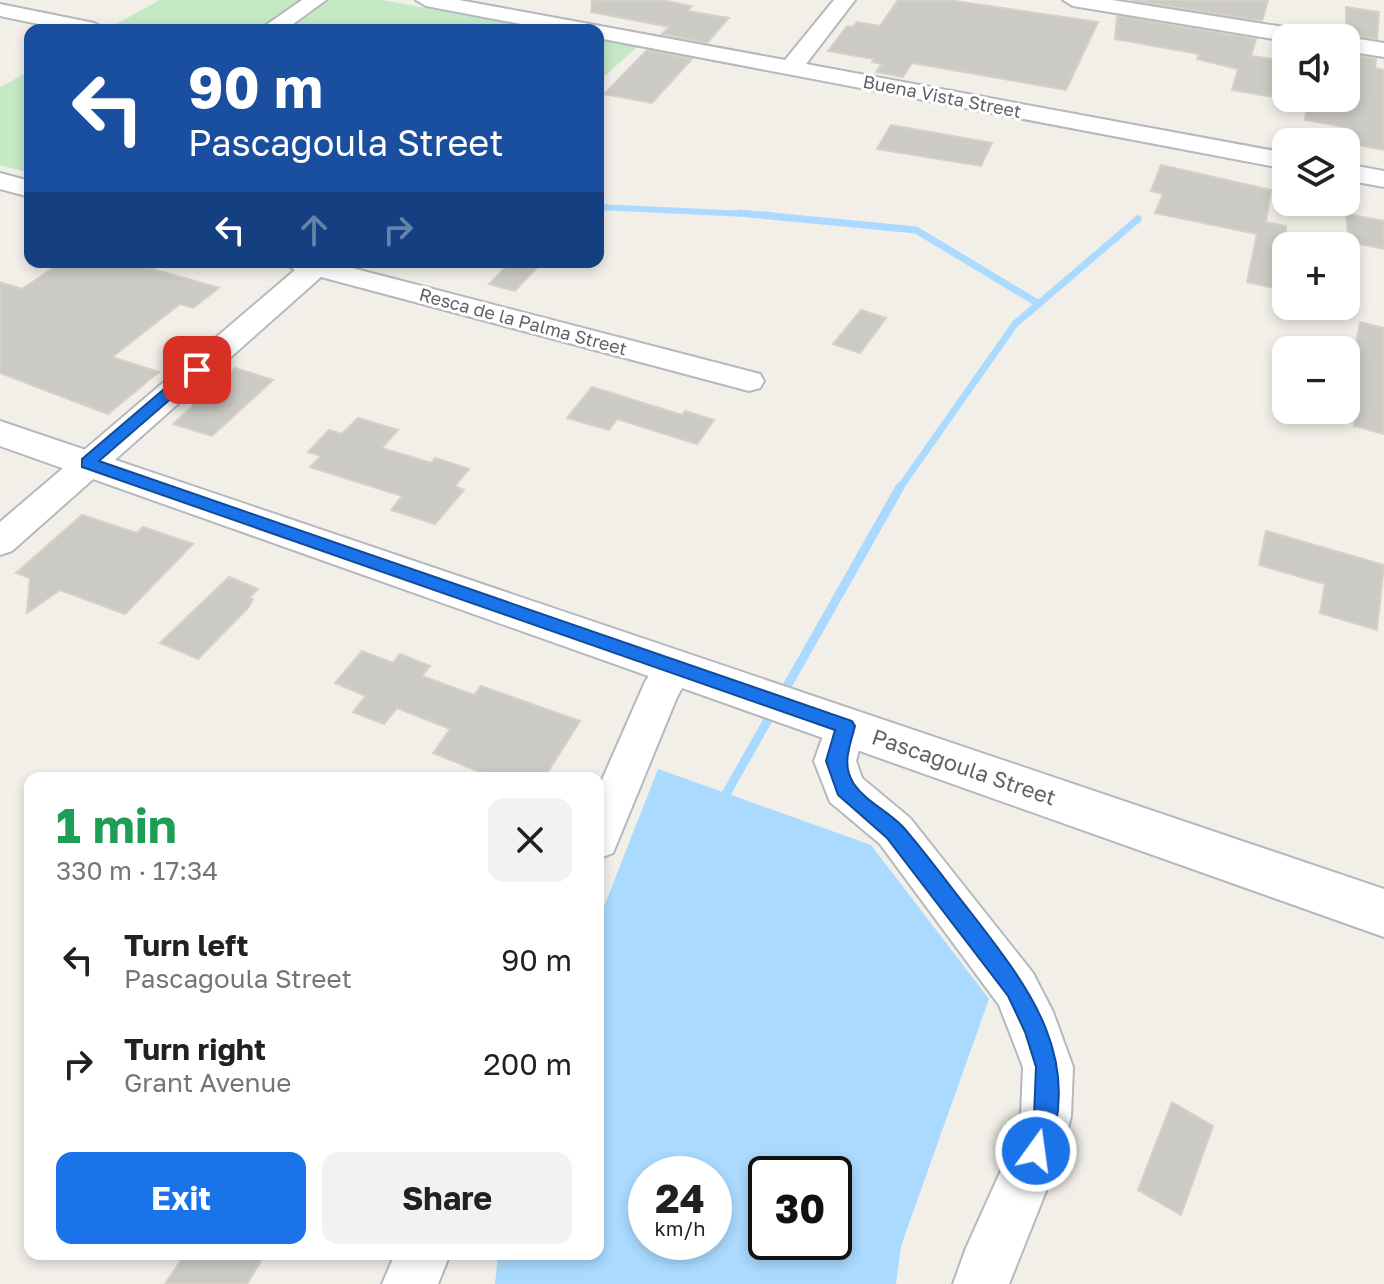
<!DOCTYPE html>
<meta charset="utf-8">
<style>
:root{--surface:#fff;--page:#f2f2f2;--text:#202124;--muted:#757577;--accent:#1a73e8}
body{margin:0;font-family:"Golos Text",sans-serif;background:var(--page);color:var(--text);height:100vh;display:flex;flex-direction:column;font-size:30px;white-space:nowrap}
*{box-sizing:border-box;margin:0}
p{font-size:26px;color:var(--muted)}
.icon{flex:none;width:44px;height:44px;fill:none;stroke:currentColor;stroke-width:2;stroke-linecap:round;stroke-linejoin:round}
.map{position:relative;flex:1;overflow:hidden}
.side{position:absolute;left:24px;top:772px;width:580px;height:488px;display:flex;flex-direction:column;background:var(--surface);border-radius:16px;box-shadow:0 4px 12px #0003}
.side>*{flex:none}
.hud{position:absolute;left:24px;top:24px;width:580px;height:244px;border-radius:16px;box-shadow:0 4px 12px #0003;background:#1a4fa0;color:#fff;overflow:hidden}
.controls{position:absolute;left:1272px;top:24px;display:grid;gap:16px}
.controls a{display:grid;place-items:center;width:88px;height:88px;border-radius:16px;background:var(--surface);box-shadow:0 4px 12px #0003;font-size:40px}
.speed{position:absolute;left:628px;top:1156px;display:flex;gap:16px;font-size:40px;font-weight:700;text-align:center}
.speed>*{display:grid;place-content:center;width:104px;height:104px;border-radius:50%;background:var(--surface);box-shadow:0 4px 12px #0003;line-height:1}
.speed small{font-size:20px;font-weight:400}
.speed .limit{border:4px solid #111;border-radius:12px;background:#fff;color:#111}
.pin{position:absolute;display:grid;place-items:center;width:68px;height:68px;color:#fff;margin:-34px;border-radius:16px;box-shadow:0 4px 12px #0006}
.me{position:absolute;width:88px;margin:-44px;rotate:14deg;stroke-linejoin:round;filter:drop-shadow(0 0 6px #0008)}
.turn{display:flex;align-items:center;gap:28px;height:168px;padding:0 32px;font-size:36px}
.turn .icon{width:104px;height:104px;stroke-width:2.5}
.turn b{display:block;font-size:56px;line-height:68px}
.lanes{display:flex;align-items:center;height:76px;padding:0 32px;background:#0003;justify-content:center;gap:40px;direction:ltr}
.lanes .off{opacity:.35}
.round{display:grid;place-items:center;flex:none;width:84px;height:84px;border-radius:16px;background:var(--page)}
.summary{display:flex;align-items:center;justify-content:space-between;height:136px;padding:0 32px}
h1{font-size:48px;font-weight:700;line-height:60px;color:#1e9e55}
.cta{display:flex;gap:16px;margin-top:auto;padding:16px 32px}
.cta a{flex:1;height:92px;border-radius:16px;background:var(--accent);color:#fff;font-size:32px;font-weight:700;line-height:92px;text-align:center}
.cta a+a{background:var(--page);color:var(--text)}
ul{padding:0;list-style:none}
li{display:flex;align-items:center;gap:24px;height:104px;padding:0 32px}
li div{flex:1}
li b{display:block;font-size:30px}
li em{font-style:normal}
.map>svg:first-child{display:block}
.green{fill:#c5e8c5}
.water{fill:#aadaff;fill-rule:evenodd}
.lines{fill:none;stroke-linecap:round;stroke-linejoin:round}
.stream-far2{stroke:#aadaff;stroke-width:6}
.stream-far1{stroke:#aadaff;stroke-width:7}
.stream{stroke:#aadaff;stroke-width:9}
.building{fill:#cccac5;stroke:#d6d1c6;stroke-width:2}
.minor-casing{stroke:#b5b8bc;stroke-width:4}
.tertiary-casing{stroke:#b5b8bc;stroke-width:4}
.minor{fill:#fff;fill-rule:evenodd}
.tertiary{fill:#fff;fill-rule:evenodd}
.route{fill:#1a73e8;stroke:#114b97;stroke-width:2}
.labels{text-anchor:middle;stroke-width:6;stroke-linejoin:round;paint-order:stroke}
.far-street-label{font-size:18px;fill:#5f6368;stroke:#fff}
.street-label{font-size:22px;fill:#5f6368;stroke:#fff}
</style>
<div class="map">
<svg width="1384" height="1284" viewBox="0 0 1384 1284">
<rect width="100%" height="100%" fill="#f1efe8"/>
<!-- green -->
<path class="green" d="M160,0H382L546,30H105Z
M598,40L637,47L598,82Z
M30,71V169L26,172L0,165V87Z"/>
<!-- water -->
<path class="water" d="M658,769L871,845L989,999L901,1246L896,1284H495L498,1254H598V922ZM714,1174V1242H646V1174ZM834,1174V1242H766V1174Z"/>
<g class="lines">
<!-- stream-far2 -->
<path class="stream-far2" d="M598,207L771,215"/>
<!-- stream-far1 -->
<path class="stream-far1" d="M740,213L916,230L1039,304
M899,489L1015,324L1138,219"/>
<!-- stream -->
<path class="stream" d="M782,695L900,487
M726,794L773,711"/>
</g>
<!-- building -->
<path class="building" d="M592,0H661L692,6L687,11L729,18L707,43L662,34L669,27L591,12Z
M898,0H948L1098,22L1066,90L912,63L903,77L876,72L882,64L872,62L874,59L828,51L847,26L853,27L857,22L880,26Z
M1131,0H1268L1262,21Z
M1346,7L1379,12L1377,39L1346,34Z
M1117,16L1256,39L1251,56L1286,61V99L1232,90L1238,69L1197,59L1199,54L1115,39Z
M647,50L692,59L652,103L604,94Z
M1346,54L1376,59L1375,68L1384,70V150L1348,143L1350,128L1305,120L1308,98H1346Z
M891,125L992,143L981,166L877,149Z
M1161,165L1271,190L1266,222L1286,226V265L1279,289L1247,282L1257,234L1155,213L1163,194L1151,191Z
M1346,214L1384,221V249L1349,242Z
M62,262H128L219,288L193,308L180,304L112,357L159,372L108,414L0,373V282L22,289Z
M511,262H542L515,291L489,284Z
M861,310L886,318L860,353L833,344Z
M1360,322L1384,328V434L1354,426L1358,397L1346,395Z
M235,368L273,380L212,436L173,424L193,406L191,396L207,382L217,385Z
M592,387L682,415L685,411L714,420L697,444L617,419L609,430L567,418Z
M358,418L398,430L382,448L431,463L435,458L469,469L455,486L464,490L435,524L391,510L402,496L310,467L321,456L308,452L329,430L342,434Z
M82,515L137,533L143,527L193,544L125,614L60,590L27,613L30,578L16,573Z
M1266,531L1384,565L1377,630L1320,613L1325,584L1259,565Z
M229,577L258,589L249,598L253,599L249,607L198,659L160,643Z
M362,651L393,663L400,654L430,666L422,676L474,695L481,686L580,721L544,778H495L433,753L450,729L397,708L384,724L353,712L366,696L335,683Z
M1172,1102L1213,1126L1181,1215L1138,1190Z
M185,1254H265L247,1284H165Z"/>
<g class="lines">
<!-- minor casing -->
<g class="minor-casing">
<path id="minor" d="M302,0H326L285,30H259Z
M416,0H459L785,60L834,0H855L806,64L1286,153V169L598,38V30H552L426,6Z
M1063,0H1112L1309,31L1320,38L1286,41L1073,6Z
M0,4L94,23L105,29L67,30L0,16Z
M1346,37L1384,43V57L1346,51Z
M1346,164L1384,171V187L1346,180Z
M0,173L30,181V197L0,189Z
M283,262H329L760,374L764,381L760,388L749,391L321,277L12,551L0,555V522L295,270Z
M675,652L689,656L694,667L677,697L613,853L598,859V789L645,682L661,656Z
M845,710L859,714L865,726L856,761L862,778L910,818L1033,973L1053,1012L1073,1067L1071,1116L1062,1151L1009,1284H953L966,1248L1012,1146L1021,1116L1023,1067L999,1005L880,844L830,802L814,761L831,714Z
M395,1254H450L438,1284H382Z"/>
</g>
<!-- tertiary casing -->
<g class="tertiary-casing">
<path id="tertiary" d="M0,421L1384,889V937L0,446Z"/>
</g>
<!-- minor -->
<use href="#minor" class="minor"/>
<!-- tertiary -->
<use href="#tertiary" class="tertiary"/>
</g>
<!-- route -->
<path class="route" d="M191,366L204,370L99,461L852,721L855,726C850,746 841,765 854,784C866,802 890,812 904,828C928,856 949,885 972,914C1030,989 1086,1061 1045,1160L1036,1164L1028,1160L1024,1151L1034,1116L1036,1067L1025,1032L1008,996L887,838L838,795L826,761L835,730L82,467V459Z"/>
<g class="labels">
<!-- far-street labels -->
<g class="far-street-label">
<text transform="translate(942 97) rotate(11)" y="6">Buena Vista Street</text>
<text transform="translate(523 322) rotate(15)" y="6">Resca de la Palma Street</text>
</g>
<!-- street labels -->
<g class="street-label">
<text transform="translate(964 767) rotate(19)" y="8">Pascagoula Street</text>
</g>
</g>
</svg>
<div class="controls">
<a><svg class="icon" aria-label="sound" viewBox="0 0 24 24"><path d="M4 9h4l5-4v14l-5-4H4zM17 9q2 3 0 6"/></svg></a>
<a><svg class="icon" aria-label="layers" viewBox="0 0 24 24"><path d="M12 4l9 5-9 5-9-5zM3 14l9 5 9-5"/></svg></a>
<a>+</a>
<a>−</a>
</div>
<div class="speed"><div>24<small>km/h</small></div><div class="limit">30</div></div>
<div class="pin" style="left:197px;top:370px;background:#d93025"><svg class="icon" aria-label="arrive" viewBox="0 0 24 24"><path d="M6 21V4h12l-3 4 3 4H6"/></svg></div>
<svg class="me" style="left:1036px;top:1151px" viewBox="-20 -20 40 40"><circle r="17" fill="#1a73e8" stroke="#fff" stroke-width="3"/><path d="M0-11L8 9 0 5-8 9z" fill="#fff"/></svg>
<div class="hud">
<div class="turn"><svg class="icon" aria-label="left" viewBox="0 0 24 24"><path d="M17 20v-9H6M10 6l-5 5 5 5"/></svg><div><b>90 m</b>Pascagoula Street</div></div>
<div class="lanes"><svg class="icon" aria-label="left" viewBox="0 0 24 24"><path d="M17 20v-9H6M10 6l-5 5 5 5"/></svg><svg class="icon off" aria-label="ahead" viewBox="0 0 24 24"><path d="M12 20V5M6 11l6-6 6 6"/></svg><svg class="icon off" aria-label="right" viewBox="0 0 24 24"><path d="M7 20v-9h11M14 6l5 5-5 5"/></svg></div>
</div>
<section class="side">
<div class="summary"><div><h1>1 min</h1><p>330 m · 17:34</p></div><a class="round"><svg class="icon" aria-label="close" viewBox="0 0 24 24"><path d="M6 6l12 12M18 6L6 18"/></svg></a></div>
<ul>
<li><svg class="icon" aria-label="left" viewBox="0 0 24 24"><path d="M17 20v-9H6M10 6l-5 5 5 5"/></svg><div><b>Turn left</b><p>Pascagoula Street</p></div><em>90 m</em></li>
<li><svg class="icon" aria-label="right" viewBox="0 0 24 24"><path d="M7 20v-9h11M14 6l5 5-5 5"/></svg><div><b>Turn right</b><p>Grant Avenue</p></div><em>200 m</em></li>
</ul>
<div class="cta"><a>Exit</a><a>Share</a></div>
</section>
</div>
